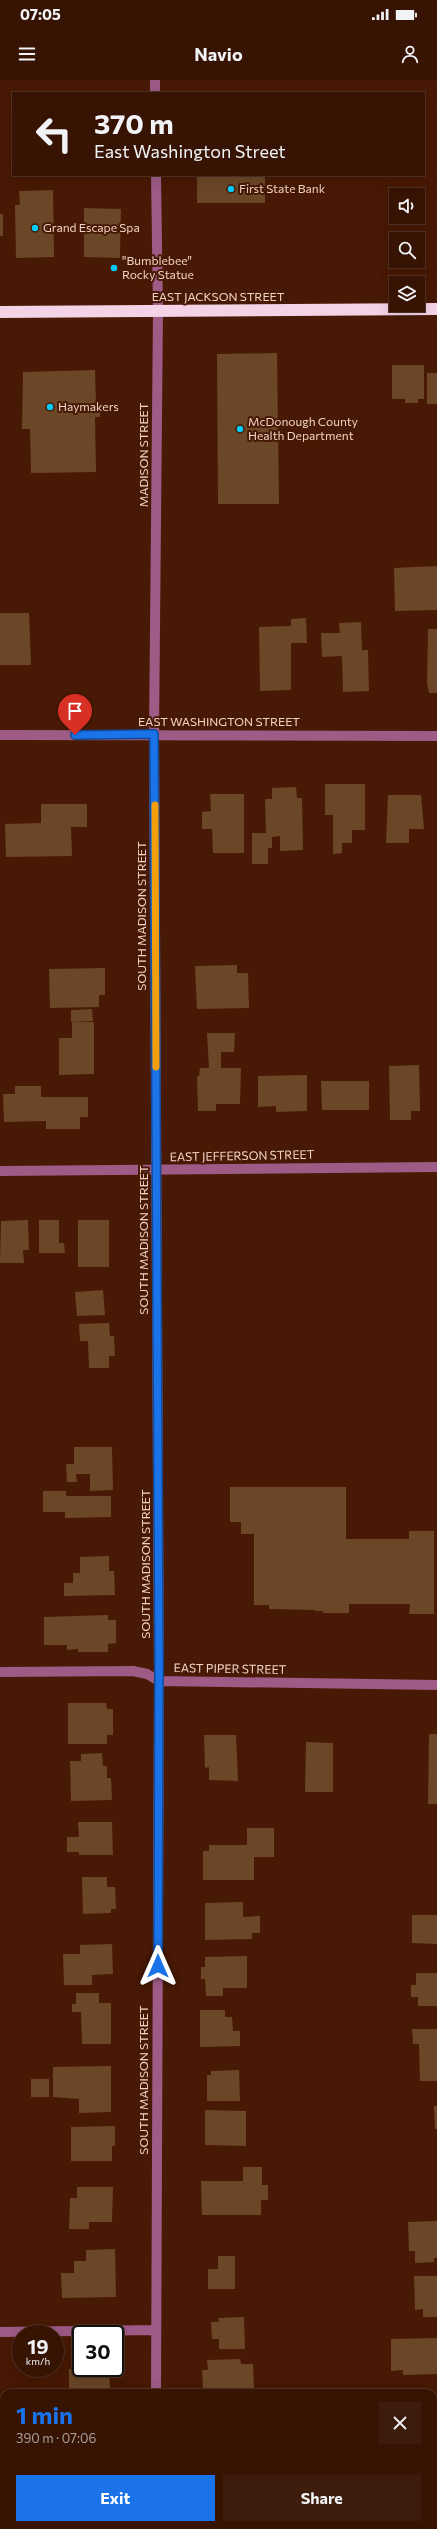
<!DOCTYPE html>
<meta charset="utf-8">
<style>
:root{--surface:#361303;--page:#3d1c0d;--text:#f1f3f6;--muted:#aa9e9a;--line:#503225;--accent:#1a73e8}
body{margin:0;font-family:Commissioner,sans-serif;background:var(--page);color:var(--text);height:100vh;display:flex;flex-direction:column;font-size:15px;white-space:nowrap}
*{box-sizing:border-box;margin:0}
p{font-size:13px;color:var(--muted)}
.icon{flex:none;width:22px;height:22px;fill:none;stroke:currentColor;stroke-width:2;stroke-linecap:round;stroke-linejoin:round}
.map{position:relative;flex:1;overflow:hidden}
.drawer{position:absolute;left:0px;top:2309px;width:437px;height:140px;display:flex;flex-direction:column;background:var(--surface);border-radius:12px 12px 0 0;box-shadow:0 4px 16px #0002,0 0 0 1px var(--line)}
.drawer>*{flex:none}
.hud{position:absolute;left:12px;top:12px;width:413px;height:84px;border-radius:0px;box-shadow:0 4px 16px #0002,0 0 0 1px var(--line);background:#361303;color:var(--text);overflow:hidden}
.fabs{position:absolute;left:389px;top:108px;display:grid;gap:8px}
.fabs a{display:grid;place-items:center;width:36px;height:36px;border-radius:0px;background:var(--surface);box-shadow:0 4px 16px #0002,0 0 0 1px var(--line);font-size:20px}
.speed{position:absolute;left:12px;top:2245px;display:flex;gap:8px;font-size:20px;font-weight:700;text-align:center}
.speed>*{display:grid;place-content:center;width:52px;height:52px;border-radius:50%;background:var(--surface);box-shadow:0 4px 16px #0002,0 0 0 1px var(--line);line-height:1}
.speed small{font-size:10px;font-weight:400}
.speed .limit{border:2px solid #111;border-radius:6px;background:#fff;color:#111}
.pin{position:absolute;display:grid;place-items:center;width:34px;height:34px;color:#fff;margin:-41px -17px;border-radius:50% 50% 50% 0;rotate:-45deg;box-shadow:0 0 4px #0007}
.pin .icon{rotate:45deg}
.me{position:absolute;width:44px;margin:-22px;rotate:0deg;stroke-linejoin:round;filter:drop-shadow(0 0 3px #0008)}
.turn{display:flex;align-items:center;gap:14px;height:84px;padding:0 16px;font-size:18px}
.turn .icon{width:52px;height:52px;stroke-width:2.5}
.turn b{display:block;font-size:28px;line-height:34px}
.round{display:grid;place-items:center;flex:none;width:42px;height:42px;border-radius:0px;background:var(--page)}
.headline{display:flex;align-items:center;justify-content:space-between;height:68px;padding:0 16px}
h1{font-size:24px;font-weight:700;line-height:30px;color:var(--accent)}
.button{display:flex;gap:8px;margin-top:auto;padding:8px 16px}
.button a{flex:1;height:46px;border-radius:0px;background:var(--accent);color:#fff;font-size:16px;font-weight:700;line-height:46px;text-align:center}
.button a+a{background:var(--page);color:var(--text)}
.status{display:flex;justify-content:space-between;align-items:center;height:28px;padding:0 20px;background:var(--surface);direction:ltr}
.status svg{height:11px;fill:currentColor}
header{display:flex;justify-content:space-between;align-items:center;height:52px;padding:0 16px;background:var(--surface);font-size:18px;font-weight:700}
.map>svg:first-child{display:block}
.building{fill:#6b4727}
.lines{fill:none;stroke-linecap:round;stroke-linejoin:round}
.minor{stroke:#9d5b86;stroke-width:10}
.highway{stroke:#f5d3e7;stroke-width:12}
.route-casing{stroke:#114b97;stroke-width:10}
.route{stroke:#1a73e8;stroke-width:7}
.slow{stroke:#f59e0b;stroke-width:7}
.poi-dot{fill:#00cbf9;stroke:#481904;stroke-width:1.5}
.labels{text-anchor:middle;stroke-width:4;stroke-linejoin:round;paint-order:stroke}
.poi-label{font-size:12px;fill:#f1d2c6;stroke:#481904;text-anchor:start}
.street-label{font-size:12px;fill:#f1d2c6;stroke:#481904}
</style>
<div class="status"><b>07:05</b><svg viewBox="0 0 49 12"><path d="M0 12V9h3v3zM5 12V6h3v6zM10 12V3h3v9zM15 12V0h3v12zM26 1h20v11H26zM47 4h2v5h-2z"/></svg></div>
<header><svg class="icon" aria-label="menu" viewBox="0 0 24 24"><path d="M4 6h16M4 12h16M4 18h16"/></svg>Navio<svg class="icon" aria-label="person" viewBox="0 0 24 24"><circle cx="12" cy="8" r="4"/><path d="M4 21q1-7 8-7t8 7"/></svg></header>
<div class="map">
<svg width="437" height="2449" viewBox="0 0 437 2449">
<rect width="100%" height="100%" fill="#481904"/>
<!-- building -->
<path class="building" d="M197,95H265V123H197Z
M53,110L54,177L16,178L15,125H20L19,111Z
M84,128L121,129L120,178L84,177Z
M0,134H3V156H0Z
M277,273L279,424H218L217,274Z
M392,285H424V319H418V323H405V319H392Z
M95,290L96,324H100V337H95L96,392L31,393L30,349H22L23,292Z
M427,293H437V324H427Z
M437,486V530L395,531L394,488Z
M0,533H29L31,585H0Z
M306,538L307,563H291V610L260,611L259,547L291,546V539Z
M361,542L362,570H368L369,611L343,612L342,576L322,577L321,553H340L339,543Z
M428,549H437V613H429L427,603Z
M325,704H365V750H352V763H342V773L333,774V735H325Z
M296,707L297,718H302L303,770L280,771V756L272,757V768H268V784H252V753H266L265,719H272V708Z
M210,714H244V773H213L212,749H202V732L211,731Z
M388,715H421L424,749H409V763H386Z
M41,724H87V747H71L72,776L6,777L5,744L41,743Z
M237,885V893H248L249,928L197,929L195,886Z
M105,888V915H99V927L50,928L49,889Z
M92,929L93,941L71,942V930Z
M72,942H94V994L59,995V958H72Z
M207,953H235L234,972H221V988H241L240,1024H216V1031H198L197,996H199L200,988H209Z
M419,985L420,1031H411V1040H390L389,986Z
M307,995V1031L276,1032V1026L258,1027V996Z
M321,1001H369V1030H322Z
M15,1006H41V1017H88V1037H80V1049H46V1041L4,1042L3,1014H15Z
M28,1140L29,1170H23L24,1183H0L1,1141Z
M39,1140H59V1163H64L65,1173H39Z
M78,1140H109V1187H78Z
M103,1210L105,1235L77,1236L75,1212Z
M109,1243L110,1256H114L115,1276H109V1288H89L88,1261H80L79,1244Z
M74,1367H112L113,1410L90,1411V1394H76L77,1402H67L66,1384H74Z
M230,1407H346V1459H409V1451H434V1534H409L410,1524H349V1533H323V1531H315V1530L269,1529V1525H254V1454H241V1442H230Z
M43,1411H66V1416H111V1437L65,1438V1432H43Z
M109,1476V1491H114L115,1515L64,1516V1503H73V1493H80V1477Z
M108,1535V1540H116V1563L108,1564V1572H78V1569L67,1570V1565H44V1537Z
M68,1623H106L107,1629H113V1655H107V1664H68Z
M429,1654H437V1724H428Z
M204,1655H236L238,1701L209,1700V1687L205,1688Z
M306,1662L333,1663V1712H305Z
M102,1673L103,1686H107V1698H111L112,1720L71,1721L70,1681H81V1674Z
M78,1742H112L113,1775H79V1772H67V1757H79Z
M247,1748H274V1777H254V1800H203V1771H209V1765H247Z
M82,1797H107V1807H115L116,1829H111V1833L83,1834Z
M243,1822V1837L260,1836V1853H252V1859L205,1860V1823Z
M412,1835H437V1864L412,1863Z
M112,1864L113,1894L92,1895V1905H64L63,1874H80V1865Z
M247,1876V1908H223V1916H206L205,1899H201V1887H205V1877Z
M416,1893H437V1926H418V1917H411V1905H416Z
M76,1913H99V1923H111V1964H82L81,1932H72V1924H76Z
M200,1930H225V1937H232L233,1951H240V1966L200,1967Z
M412,1949H437V2001H420L419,1964H413Z
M111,1986V2032L79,2033V2019L53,2017V1987Z
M239,1990L240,2021H207V1995H211V1991Z
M31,1999H49V2017H31Z
M434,2026H437V2049H435Z
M205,2030L246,2031V2066L205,2065Z
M115,2046V2066H112V2081H71V2047Z
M243,2087H262V2105H268V2120H261V2135H202L201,2101H243Z
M77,2107H113L112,2142H89V2149H69L70,2118H77Z
M437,2141V2178H434V2182L415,2183V2171H409L408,2142Z
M115,2169L116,2217L62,2218L61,2193H74V2181H86V2170Z
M218,2176H235V2209H208V2189H218Z
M414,2196H437V2237H423V2229L415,2230Z
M244,2237L245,2269H219V2259H212L211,2242H219L218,2238Z
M437,2258V2294L403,2295V2290L391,2291V2259Z
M75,2276H81V2288H109L110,2310H81V2313H73V2310H69V2289H75Z
M240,2279L241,2284H253L254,2310H274V2313H206V2310H203L202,2290H208L207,2280Z
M210,2445H245V2449H210Z"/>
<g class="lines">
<!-- minor -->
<path class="minor" d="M155,0V13
M0,655L437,656
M0,1091L437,1087
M0,1592L133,1591L147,1594L159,1601L437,1605
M0,2252L155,2250
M156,2313L159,1601L154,654L158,231L156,95
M157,2445V2449"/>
<!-- highway -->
<path class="highway" d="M0,232L437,229"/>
</g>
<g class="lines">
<!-- route casing -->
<g class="route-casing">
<path id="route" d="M75,655L154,654L159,1585L158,1886"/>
</g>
<!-- route -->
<use href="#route" class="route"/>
<!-- slow -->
<path class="slow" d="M155,725L156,987"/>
</g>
<!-- markers -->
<g class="poi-dot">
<circle cx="231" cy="109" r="4"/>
<circle cx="35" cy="148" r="4"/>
<circle cx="114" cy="188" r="4"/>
<circle cx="50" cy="327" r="4"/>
<circle cx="240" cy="349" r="4"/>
</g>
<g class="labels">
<!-- poi labels -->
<g class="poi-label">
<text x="239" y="113">First State Bank</text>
<text x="43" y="152">Grand Escape Spa</text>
<text x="122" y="185">"Bumblebee"<tspan x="122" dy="14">Rocky Statue</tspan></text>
<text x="58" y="331">Haymakers</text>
<text x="248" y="346">McDonough County<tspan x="248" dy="14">Health Department</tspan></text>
</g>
<!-- street labels -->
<g class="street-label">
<text x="218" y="221">EAST JACKSON STREET</text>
<text transform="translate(144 375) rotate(-90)" y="4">MADISON STREET</text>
<text x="219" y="646">EAST WASHINGTON STREET</text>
<text transform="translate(142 836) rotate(-90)" y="4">SOUTH MADISON STREET</text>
<text transform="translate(242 1076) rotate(-1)" y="4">EAST JEFFERSON STREET</text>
<text transform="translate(144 1160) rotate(-90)" y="4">SOUTH MADISON STREET</text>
<text transform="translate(146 1484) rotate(-90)" y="4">SOUTH MADISON STREET</text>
<text transform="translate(230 1589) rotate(1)" y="4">EAST PIPER STREET</text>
<text transform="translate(144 2000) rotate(-90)" y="4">SOUTH MADISON STREET</text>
</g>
</g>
</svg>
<div class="fabs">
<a><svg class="icon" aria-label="sound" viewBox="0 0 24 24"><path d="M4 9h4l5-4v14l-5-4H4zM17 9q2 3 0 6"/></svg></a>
<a><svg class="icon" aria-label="search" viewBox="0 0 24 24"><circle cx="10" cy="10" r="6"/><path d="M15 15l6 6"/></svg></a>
<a><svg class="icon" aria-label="layers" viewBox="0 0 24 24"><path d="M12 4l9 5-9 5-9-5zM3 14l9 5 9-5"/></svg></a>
</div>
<div class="speed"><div>19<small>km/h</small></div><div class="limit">30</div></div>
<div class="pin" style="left:75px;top:655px;background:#d93025"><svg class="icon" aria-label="arrive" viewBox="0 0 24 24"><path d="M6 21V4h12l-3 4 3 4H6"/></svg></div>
<svg class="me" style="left:158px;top:1886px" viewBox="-20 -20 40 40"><path d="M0-17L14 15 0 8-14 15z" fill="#1a73e8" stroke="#fff" stroke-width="4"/></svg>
<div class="hud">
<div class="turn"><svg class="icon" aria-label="left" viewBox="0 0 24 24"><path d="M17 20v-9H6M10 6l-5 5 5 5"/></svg><div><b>370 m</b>East Washington Street</div></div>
</div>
<section class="drawer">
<div class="headline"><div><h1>1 min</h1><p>390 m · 07:06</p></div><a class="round"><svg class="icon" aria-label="close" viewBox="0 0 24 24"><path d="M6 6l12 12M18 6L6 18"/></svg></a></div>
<div class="button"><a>Exit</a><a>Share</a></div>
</section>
</div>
